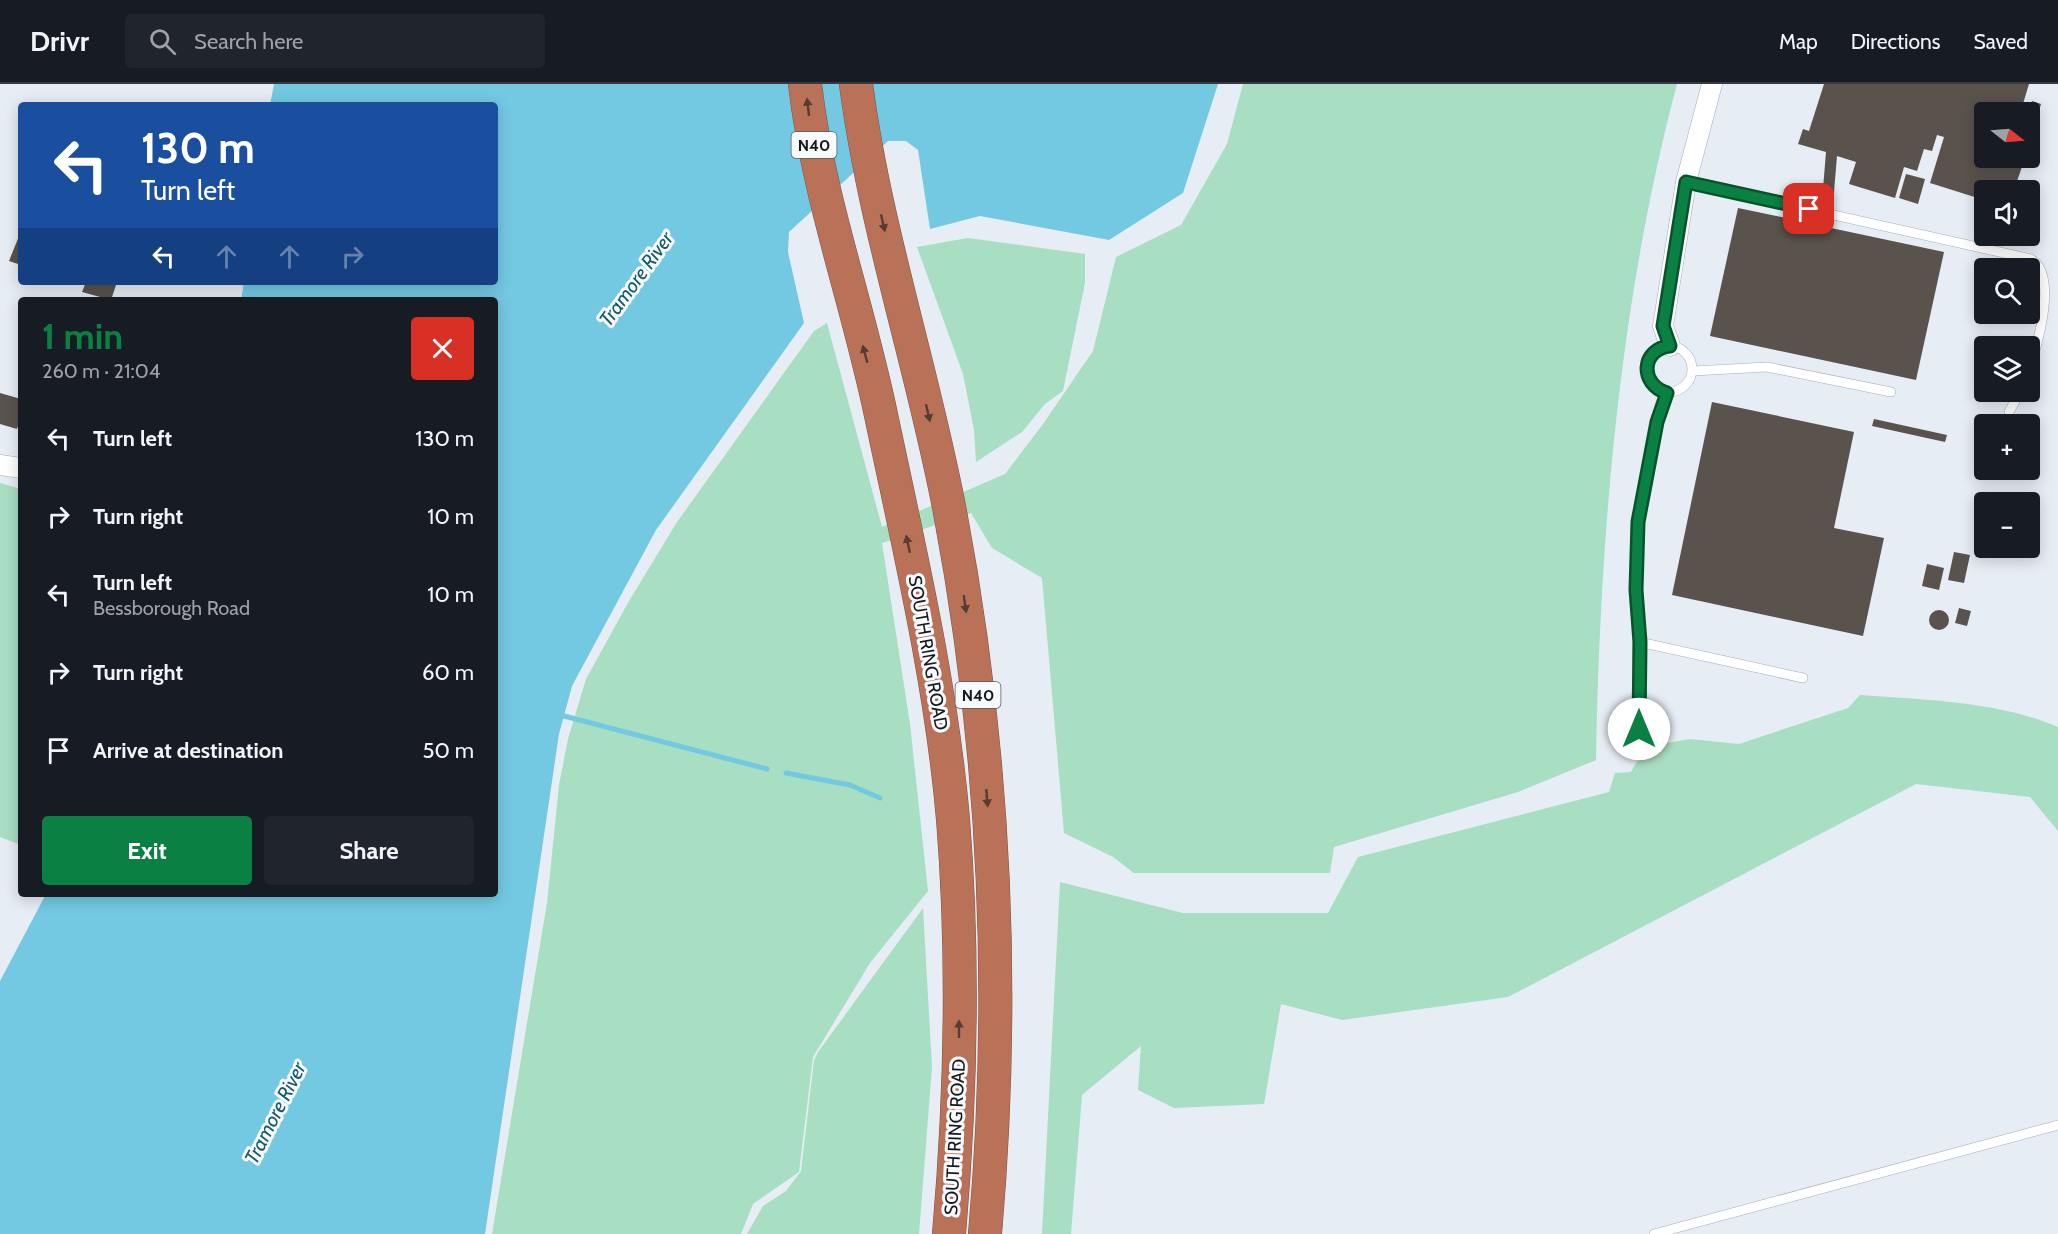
<!DOCTYPE html>
<meta charset="utf-8">
<style>
:root{--surface:#171b24;--page:#20242c;--text:#f1f3f6;--muted:#9ea1a6;--line:#363941;--accent:#0b8043}
body{margin:0;font-family:Cabin,sans-serif;background:var(--page);color:var(--text);height:100vh;display:flex;flex-direction:column;font-size:22px;white-space:nowrap}
*{box-sizing:border-box;margin:0}
p{font-size:20px;color:var(--muted)}
.icon{flex:none;width:33px;height:33px;fill:none;stroke:currentColor;stroke-width:2;stroke-linecap:round;stroke-linejoin:round}
.map{position:relative;flex:1;overflow:hidden}
.panel{position:absolute;left:18px;top:213px;width:480px;height:600px;display:flex;flex-direction:column;background:var(--surface);border-radius:6px;box-shadow:0 3px 15px #0003}
.panel>*{flex:none}
.banner{position:absolute;left:18px;top:18px;width:480px;height:183px;border-radius:6px;box-shadow:0 3px 15px #0003;background:#1a4fa0;color:#fff;overflow:hidden}
.needle{width:39px;rotate:107deg}
.controls{position:absolute;left:1974px;top:18px;display:grid;gap:12px}
.controls a{display:grid;place-items:center;width:66px;height:66px;border-radius:6px;background:var(--surface);box-shadow:0 3px 15px #0003;font-size:30px}
.pin{position:absolute;display:grid;place-items:center;width:51px;height:51px;color:#fff;margin:-26px;border-radius:12px;box-shadow:0 3px 9px #0006}
.me{position:absolute;width:66px;margin:-33px;rotate:0deg;stroke-linejoin:round;filter:drop-shadow(0 0 4px #0008)}
.turn{display:flex;align-items:center;gap:21px;height:126px;padding:0 24px;font-size:27px}
.turn .icon{width:78px;height:78px;stroke-width:2.5}
.turn b{display:block;font-size:42px;line-height:51px}
.lanes{display:flex;align-items:center;height:57px;padding:0 24px;background:#0003;justify-content:center;gap:30px;direction:ltr}
.lanes .off{opacity:.35}
.round{display:grid;place-items:center;flex:none;width:63px;height:63px;border-radius:6px;background:var(--page)}
.headline{display:flex;align-items:center;justify-content:space-between;height:102px;padding:0 24px}
h1{font-size:36px;font-weight:700;line-height:45px;color:var(--accent)}
.action{display:flex;gap:12px;margin-top:auto;padding:12px 24px}
.action a{flex:1;height:69px;border-radius:6px;background:var(--accent);color:#fff;font-size:24px;font-weight:700;line-height:69px;text-align:center}
.action a+a{background:var(--page);color:var(--text)}
ul{padding:0;list-style:none}
li{display:flex;align-items:center;gap:18px;height:78px;padding:0 24px}
li div{flex:1}
li b{display:block;font-size:22px}
li em{font-style:normal}
header{display:flex;align-items:center;gap:36px;box-sizing:border-box;height:84px;padding:0 30px;background:var(--surface);border-bottom:2px solid var(--line)}
header strong{font-size:28px}
nav{display:flex;gap:33px;margin-inline-start:auto;font-size:21px}
.search{width:420px;height:54px;background:var(--page);display:flex;align-items:center;gap:15px;box-sizing:border-box;padding:0 21px;border-radius:6px;color:var(--muted);font-size:22px}
.map>svg:first-child{display:block}
.green{fill:#a8dec1}
.water{fill:#73c9e2}
.lines{fill:none;stroke-linecap:round;stroke-linejoin:round}
.stream{stroke:#73c9e2;stroke-width:5}
.building{fill:#5a534d}
.lane-casing{stroke:#a8adb5;stroke-width:10}
.street-casing{stroke:#a8adb5;stroke-width:21}
.highway-casing{stroke:#805242;stroke-width:34}
.lane{stroke:#fff;stroke-width:9}
.street{stroke:#fff;stroke-width:20}
.highway{stroke:#b97258;stroke-width:33}
.oneway{fill:#573c33}
.route-casing{stroke:#07532c;stroke-width:15}
.route{stroke:#0b8043;stroke-width:10}
.labels{text-anchor:middle;stroke-width:6;stroke-linejoin:round;paint-order:stroke}
.shield{fill:#f7faff;stroke:#5a5c5f;stroke-width:1.5}
.shield-label{font-size:16px;font-weight:bold;fill:#16181a}
.street-label{font-size:18px;fill:#16181a;stroke:#f7faff}
.water-label{font-size:20px;font-style:italic;fill:#135a6c;stroke:#f7faff}
</style>
<header>
<strong>Drivr</strong>
<div class="search"><svg class="icon" aria-label="search" viewBox="0 0 24 24"><circle cx="10" cy="10" r="6"/><path d="M15 15l6 6"/></svg>Search here</div>
<nav><a>Map</a><a>Directions</a><a>Saved</a></nav>
</header>
<div class="map">
<svg width="2058" height="1150" viewBox="0 0 2058 1150">
<rect width="100%" height="100%" fill="#e7edf5"/>
<!-- green -->
<path class="green" d="M1243,0H1677C1619,219 1600,450 1596,676L1518,708L1334,763L1330,789H1134L1113,773L1064,749L1042,494L992,464L971,429L882,459L910,640L928,807L870,879L813,973L799,1088L753,1120L741,1150H492L547,819L559,701L568,655L586,595L629,517L677,438L814,247L827,239L882,443L1005,390L1043,340L1093,267L1116,173L1181,141L1227,60Z
M968,154L1085,170V199L1063,307L1045,320L1022,348L976,378L974,346L963,290L917,163Z
M0,399L21,405V761L0,753Z
M1860,611C1926,616 1997,617 2058,643V747L2030,713L1916,700L1508,913L1342,936L1281,920L1264,1020L1174,1024L1138,1006L1141,962L1082,1011L1071,1150H1042L1060,798L1183,829H1328L1358,773L1609,708L1615,689L1631,688L1645,663L1690,655L1739,660L1848,624Z
M923,824L932,983L919,1150H747L763,1122L786,1107L801,1087L814,976L818,968Z"/>
<!-- water -->
<path class="water" d="M274,0H1218L1183,109L1109,156L980,132L930,145L918,66L906,57H888L789,148L788,168L804,239L656,446L572,602L559,650L485,1150H0V897L46,810H495V216H241L244,198H495V21H270Z"/>
<g class="lines">
<!-- stream -->
<path class="stream" d="M564,632L767,685
M786,689L850,701L880,714"/>
</g>
<!-- building -->
<path class="building" d="M1824,0H2029L2022,23L2030,25L2032,17L2041,20L2030,56V28H1984V74H2025L2014,106H1984V116L1930,99L1944,53L1937,51L1932,67L1924,65L1917,87L1904,83L1895,114L1849,100L1856,78L1837,72L1831,144L1944,168L1916,296L1710,252L1738,124L1820,141L1826,68L1798,60L1803,45L1809,47Z
M1906,90L1925,95L1918,120L1899,114Z
M21,147V181L9,177Z
M86,198H117L111,216L82,208Z
M2030,201L2037,203L2033,220H2030Z
M0,309L21,315V332L17,345L0,340Z
M1712,318L1854,348L1834,444L1884,454L1863,552L1672,511Z
M1874,335L1947,351L1945,358L1872,342Z
M1954,468L1970,471L1964,499L1948,496Z
M1927,480L1944,484L1939,506L1922,502Z
M1959,524L1971,527L1967,542L1955,539Z
M1929 536a10 10 0 1 1 20 0a10 10 0 1 1-20 0Z"/>
<g class="lines">
<!-- lane casing -->
<g class="lane-casing">
<path id="lane" d="M1686,98L2031,175C2058,191 2038,258 2030,284
M1646 285a23 23 0 1 1 46 0a23 23 0 1 1-46 0Z
M1693,287L1767,283L1891,308
M2009,328L2020,308
M1639,558L1803,594
M1639,645L1636,506L1638,438L1657,338L1667,309
M1654,1150L2058,1041"/>
</g>
<!-- street casing -->
<g class="street-casing">
<path id="street" d="M1670,262L1663,242L1686,98L1712,0
M0,381L21,384"/>
</g>
<!-- highway casing -->
<g class="highway-casing">
<path id="highway" d="M805,0C818,113 858,220 881,331C909,464 941,598 953,735C964,873 961,1012 949,1150
M856,0C875,145 923,285 950,428C995,666 1006,909 985,1150"/>
</g>
<!-- lane -->
<use href="#lane" class="lane"/>
<!-- street -->
<use href="#street" class="street"/>
<!-- highway -->
<use href="#highway" class="highway"/>
</g>
<!-- one-way arrows -->
<defs><path id="oneway-solid" d="M-6-.8H1V-3.2L6.5 0L1 3.2V.8H-6Z" transform="scale(1.5)"/></defs>
<g class="oneway">
<use href="#oneway-solid" transform="translate(808 23) rotate(-97)"/>
<use href="#oneway-solid" transform="translate(883 139) rotate(77)"/>
<use href="#oneway-solid" transform="translate(865 270) rotate(-105)"/>
<use href="#oneway-solid" transform="translate(928 329) rotate(77)"/>
<use href="#oneway-solid" transform="translate(908 460) rotate(-102)"/>
<use href="#oneway-solid" transform="translate(965 520) rotate(82)"/>
<use href="#oneway-solid" transform="translate(987 714) rotate(85)"/>
<use href="#oneway-solid" transform="translate(959 945) rotate(-90)"/>
</g>
<g class="lines">
<!-- route casing -->
<g class="route-casing">
<path id="route" d="M1639,645L1640,558L1636,506L1638,438L1657,338L1667,309C1639,300 1641,265 1670,262L1663,242L1686,98L1809,125"/>
</g>
<!-- route -->
<use href="#route" class="route"/>
</g>
<g class="labels">
<!-- shield labels -->
<g class="shield">
<rect x="791.5" y="48" width="45" height="26" rx="4.5"/>
<rect x="955.5" y="598" width="45" height="26" rx="4.5"/>
</g>
<g class="shield-label">
<text x="814" y="67">N40</text>
<text x="978" y="617">N40</text>
</g>
<!-- street labels -->
<g class="street-label">
<text transform="translate(928 569) rotate(80)" y="6">SOUTH RING ROAD</text>
<text transform="translate(955 1053) rotate(-87)" y="6">SOUTH RING ROAD</text>
</g>
<!-- water labels -->
<g class="water-label">
<text transform="translate(636 195) rotate(-54)" y="7">Tramore River</text>
<text transform="translate(275 1029) rotate(-63)" y="7">Tramore River</text>
</g>
</g>
</svg>
<div class="controls">
<a><svg class="needle" viewBox="-14 -14 28 28"><path d="M0-13l5 13h-10z" fill="#e53935"/><path d="M0 13l5-13h-10z" fill="#9ea1a6"/></svg></a>
<a><svg class="icon" aria-label="sound" viewBox="0 0 24 24"><path d="M4 9h4l5-4v14l-5-4H4zM17 9q2 3 0 6"/></svg></a>
<a><svg class="icon" aria-label="search" viewBox="0 0 24 24"><circle cx="10" cy="10" r="6"/><path d="M15 15l6 6"/></svg></a>
<a><svg class="icon" aria-label="layers" viewBox="0 0 24 24"><path d="M12 4l9 5-9 5-9-5zM3 14l9 5 9-5"/></svg></a>
<a>+</a>
<a>−</a>
</div>
<div class="pin" style="left:1809px;top:125px;background:#d93025"><svg class="icon" aria-label="arrive" viewBox="0 0 24 24"><path d="M6 21V4h12l-3 4 3 4H6"/></svg></div>
<svg class="me" style="left:1639px;top:645px" viewBox="-20 -20 40 40"><circle r="19" fill="#fff"/><path d="M0-13L10 11 0 6-10 11z" fill="#0b8043"/></svg>
<div class="banner">
<div class="turn"><svg class="icon" aria-label="left" viewBox="0 0 24 24"><path d="M17 20v-9H6M10 6l-5 5 5 5"/></svg><div><b>130 m</b>Turn left</div></div>
<div class="lanes"><svg class="icon" aria-label="left" viewBox="0 0 24 24"><path d="M17 20v-9H6M10 6l-5 5 5 5"/></svg><svg class="icon off" aria-label="ahead" viewBox="0 0 24 24"><path d="M12 20V5M6 11l6-6 6 6"/></svg><svg class="icon off" aria-label="ahead" viewBox="0 0 24 24"><path d="M12 20V5M6 11l6-6 6 6"/></svg><svg class="icon off" aria-label="right" viewBox="0 0 24 24"><path d="M7 20v-9h11M14 6l5 5-5 5"/></svg></div>
</div>
<section class="panel">
<div class="headline"><div><h1>1 min</h1><p>260 m · 21:04</p></div><a class="round" style="background:#d93025;color:#fff"><svg class="icon" aria-label="close" viewBox="0 0 24 24"><path d="M6 6l12 12M18 6L6 18"/></svg></a></div>
<ul>
<li><svg class="icon" aria-label="left" viewBox="0 0 24 24"><path d="M17 20v-9H6M10 6l-5 5 5 5"/></svg><div><b>Turn left</b></div><em>130 m</em></li>
<li><svg class="icon" aria-label="right" viewBox="0 0 24 24"><path d="M7 20v-9h11M14 6l5 5-5 5"/></svg><div><b>Turn right</b></div><em>10 m</em></li>
<li><svg class="icon" aria-label="left" viewBox="0 0 24 24"><path d="M17 20v-9H6M10 6l-5 5 5 5"/></svg><div><b>Turn left</b><p>Bessborough Road</p></div><em>10 m</em></li>
<li><svg class="icon" aria-label="right" viewBox="0 0 24 24"><path d="M7 20v-9h11M14 6l5 5-5 5"/></svg><div><b>Turn right</b></div><em>60 m</em></li>
<li><svg class="icon" aria-label="arrive" viewBox="0 0 24 24"><path d="M6 21V4h12l-3 4 3 4H6"/></svg><div><b>Arrive at destination</b></div><em>50 m</em></li>
</ul>
<div class="action"><a>Exit</a><a>Share</a></div>
</section>
</div>
